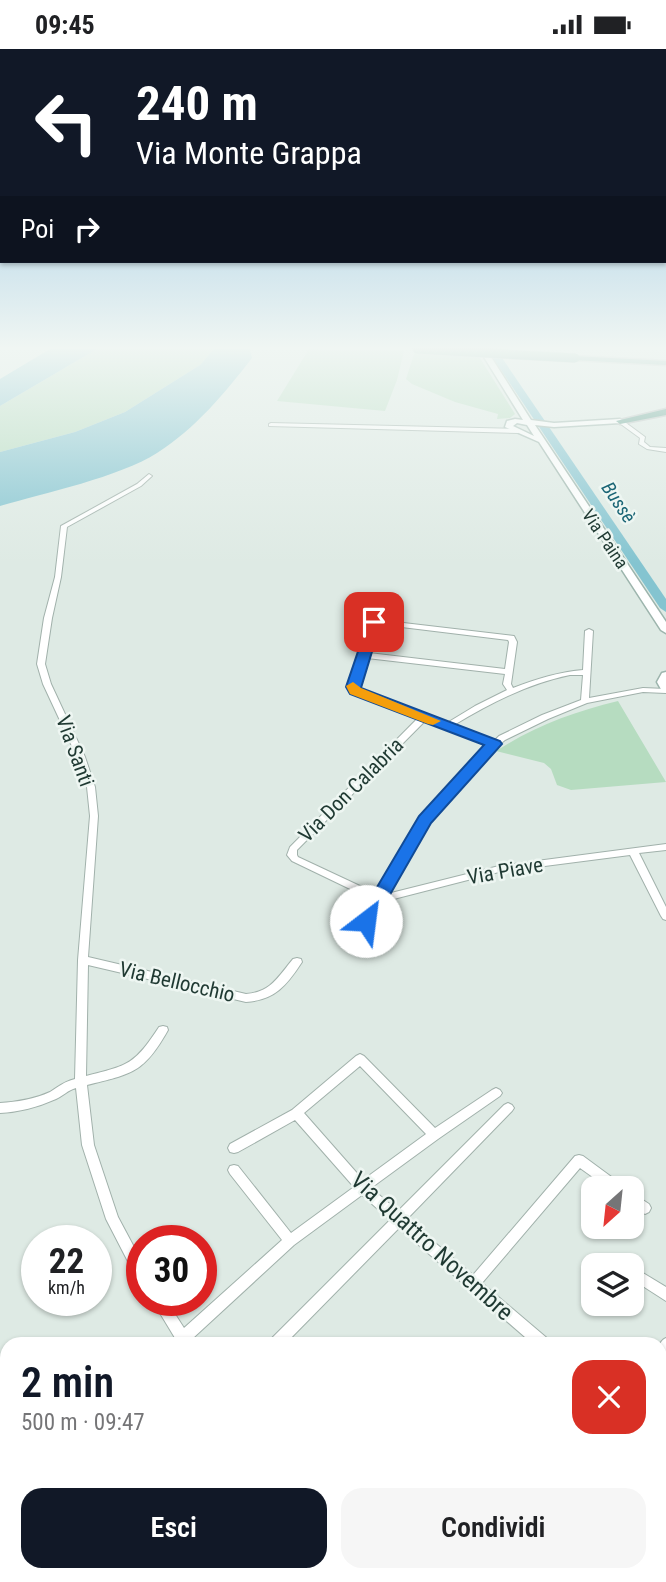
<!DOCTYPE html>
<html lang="it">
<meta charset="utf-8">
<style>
:root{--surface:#fff;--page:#f6f6f6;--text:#202124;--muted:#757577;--accent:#111827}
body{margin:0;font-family:"Roboto Condensed",sans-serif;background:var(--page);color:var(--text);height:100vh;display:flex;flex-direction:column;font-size:26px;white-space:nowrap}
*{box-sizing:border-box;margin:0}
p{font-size:23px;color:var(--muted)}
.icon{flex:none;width:38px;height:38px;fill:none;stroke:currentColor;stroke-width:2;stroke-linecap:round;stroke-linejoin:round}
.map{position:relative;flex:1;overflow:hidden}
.details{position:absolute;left:0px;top:1288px;width:667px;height:245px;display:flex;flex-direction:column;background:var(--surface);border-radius:21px 21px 0 0;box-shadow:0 2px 5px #0004}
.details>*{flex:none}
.guide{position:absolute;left:0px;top:0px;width:667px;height:214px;box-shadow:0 2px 5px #0004;background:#111827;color:#fff;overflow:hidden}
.needle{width:46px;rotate:207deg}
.buttons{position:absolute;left:581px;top:1127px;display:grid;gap:14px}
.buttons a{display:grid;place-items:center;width:63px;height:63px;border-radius:14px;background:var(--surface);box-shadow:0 2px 5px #0004;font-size:35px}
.speed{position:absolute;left:21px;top:1176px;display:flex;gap:14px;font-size:35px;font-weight:700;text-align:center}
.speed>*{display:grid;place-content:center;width:91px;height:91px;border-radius:50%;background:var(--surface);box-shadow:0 2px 5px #0004;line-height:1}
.speed small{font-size:18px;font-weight:400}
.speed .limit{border:10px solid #d22;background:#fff;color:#111}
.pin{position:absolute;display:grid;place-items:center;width:60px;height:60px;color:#fff;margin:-30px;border-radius:14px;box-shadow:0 4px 10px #0006}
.me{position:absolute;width:77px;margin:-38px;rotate:30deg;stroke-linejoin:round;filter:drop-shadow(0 0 5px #0008)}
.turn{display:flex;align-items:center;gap:24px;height:147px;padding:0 21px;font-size:32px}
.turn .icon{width:91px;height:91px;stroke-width:2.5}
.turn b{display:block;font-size:49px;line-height:60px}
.then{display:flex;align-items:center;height:66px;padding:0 21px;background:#0003;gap:14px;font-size:26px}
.round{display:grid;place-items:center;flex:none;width:74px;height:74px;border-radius:21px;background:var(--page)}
.head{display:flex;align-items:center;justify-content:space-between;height:119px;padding:0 21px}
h1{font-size:42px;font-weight:600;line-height:52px;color:var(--accent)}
.cta{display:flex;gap:14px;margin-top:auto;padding:14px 21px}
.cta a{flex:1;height:80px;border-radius:21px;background:var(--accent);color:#fff;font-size:28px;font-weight:600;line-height:80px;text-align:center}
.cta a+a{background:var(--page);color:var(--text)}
.status{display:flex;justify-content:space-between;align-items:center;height:49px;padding:0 35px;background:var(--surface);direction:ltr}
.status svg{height:19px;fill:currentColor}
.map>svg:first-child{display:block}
.green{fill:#b6dcc0}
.water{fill:#84c4d0}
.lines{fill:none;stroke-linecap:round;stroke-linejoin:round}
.river{fill:#84c4d0;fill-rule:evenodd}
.minor-casing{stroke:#a1b1ab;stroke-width:2}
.tertiary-casing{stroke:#a1b1ab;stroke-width:3}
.secondary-casing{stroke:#9db5ad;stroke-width:3}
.primary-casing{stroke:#bcc4c2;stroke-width:3}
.minor{fill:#fff;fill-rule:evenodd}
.tertiary{fill:#fff;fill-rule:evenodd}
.secondary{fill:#fff;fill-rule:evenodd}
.primary{fill:#62a090;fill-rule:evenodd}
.primary-bridge-casing{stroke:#bcc4c2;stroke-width:10;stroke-linecap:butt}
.primary-bridge{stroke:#62a090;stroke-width:9}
.route{fill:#1a73e8;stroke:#114b97;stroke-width:2}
.slow{fill:#f59e0b}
.labels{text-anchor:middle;stroke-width:5;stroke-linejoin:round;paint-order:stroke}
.far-street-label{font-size:18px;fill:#1f3932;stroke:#eef6f2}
.far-water-label{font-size:19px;font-style:italic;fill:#1a6575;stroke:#eef6f2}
.street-label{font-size:21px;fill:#1f3932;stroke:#eef6f2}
.near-street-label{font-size:24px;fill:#1f3932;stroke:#eef6f2}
</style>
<div class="status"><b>09:45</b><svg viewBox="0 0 49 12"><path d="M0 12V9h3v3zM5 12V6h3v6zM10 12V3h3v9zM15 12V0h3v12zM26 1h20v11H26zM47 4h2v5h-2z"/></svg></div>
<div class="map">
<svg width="666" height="1533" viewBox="0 0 666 1533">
<rect width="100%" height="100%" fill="#deeae4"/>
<!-- green -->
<path class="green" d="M97,300H214L200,316L125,363L75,383L0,403V357Z
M309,300L404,302L397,331L385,362L277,352Z
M415,302L478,306L515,365L510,369L497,370L498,365L455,353L412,335L406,330Z
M618,652L666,733L571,741L557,736L551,720L544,714L496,702C535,677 573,663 618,652Z"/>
<!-- water -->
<path class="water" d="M50,300H97L0,357V330Z
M214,300H250L252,309C224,345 196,379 157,404C119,428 45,444 0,457V403L75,383L125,363L200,316Z"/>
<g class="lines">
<!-- river -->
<path class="river" d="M487,300H496L666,550V563L660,559Z"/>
<!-- minor casing -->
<g class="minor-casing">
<path id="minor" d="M618,371H622L645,388L644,393L650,398L666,399V403L647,400L639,395L640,389L618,373Z
M271,374L518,380L521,382L518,384L269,377V375Z
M149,425L152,427L141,437L67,478L61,528L52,569L45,615L51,635L85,708L95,738L98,767L88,908L246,945C271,943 278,928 293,910L297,909L301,910L302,913C287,936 275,951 246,953L88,916L86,1027C129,1016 134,1016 159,978L163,977L167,978L168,981C144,1024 132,1025 87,1036L94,1096L118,1168L142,1213V1232L137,1230L106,1170L82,1096L76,1039C68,1041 63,1047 56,1050C38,1058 19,1063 0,1064V1054C17,1053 35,1050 50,1043C60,1037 63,1033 75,1030L78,911L90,767L87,738L77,708L43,635L37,615L44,569L55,528L61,477L137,435Z
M378,559L381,561L378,571L514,587L517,593L511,635L513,639C536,630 558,623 583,621L585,582L589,580L593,582L589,649L643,639L666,640V644L643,643L587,654L548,670L505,691L484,708L428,773L387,845L499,817L666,795V801L639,804L666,858V871L663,870L661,867L630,806L499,823L382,853L369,875H363L361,872L373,851L292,812L287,806L290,798L419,668L350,640L375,561ZM377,575L508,591L509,593L505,620L369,604ZM367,609L505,625L503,635L507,641L475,657L447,674L358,639ZM570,626H583L581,651L542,666L499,687L494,692L454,676C491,654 527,635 570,626ZM426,671L489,696L478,704L422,769L377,845L298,808L297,806V801Z
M360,1005L364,1007L435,1079L492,1041L496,1039L500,1041L502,1044L500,1047L438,1090L371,1139L398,1162L504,1056L508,1054L512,1056L514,1059L512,1062L407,1170L473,1226L575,1107L579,1106L583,1107L621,1135L623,1139H608L580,1119L482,1234L548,1290L550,1295H533L399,1179L285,1295H269L271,1290L390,1171L362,1146L294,1196L192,1290L194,1295H179L178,1294L152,1251H166L184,1279L282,1191L230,1125L228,1121L230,1117L234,1116L238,1117L291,1184L354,1138L295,1071L238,1103L234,1104L230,1103L228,1099L230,1095L292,1061L356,1007ZM360,1017L426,1085L363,1131L304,1064Z
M632,1144L649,1155L651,1159L649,1163L645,1165L632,1157Z
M643,1224L666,1238V1252L638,1234L637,1230L638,1226Z
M666,1289V1309L660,1313C659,1303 657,1293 666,1289Z
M660,1387L666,1390V1407L660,1404Z
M346,1526H363L367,1533H350Z
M390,1526H408L404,1533H386Z"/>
</g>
<!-- tertiary casing -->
<g class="tertiary-casing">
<path id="tertiary" d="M666,1431V1459L660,1462V1434Z
M616,1526H635L632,1533H614Z"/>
</g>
<!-- secondary casing -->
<g class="secondary-casing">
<path id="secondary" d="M479,300H486L531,371L554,374L620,370L624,372L620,374L554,378L535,376L666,573V584L661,581L539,393L505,378L507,372L515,370L523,371ZM517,374L527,376L534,387L513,377Z
M666,623V643L662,642L657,633L662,624Z"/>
</g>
<!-- primary casing -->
<g class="primary-casing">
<path id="primary" d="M575,307L666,312V316L572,311V307Z
M666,360V366L620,375L616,372Z"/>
</g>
<!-- minor -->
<use href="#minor" class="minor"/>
<!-- tertiary -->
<use href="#tertiary" class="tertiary"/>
<!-- secondary -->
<use href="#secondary" class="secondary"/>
<!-- primary -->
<use href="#primary" class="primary"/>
<!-- primary-bridge casing -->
<g class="primary-bridge-casing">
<path id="primary-bridge" d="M417,300L575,309"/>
</g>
<!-- primary-bridge -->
<use href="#primary-bridge" class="primary-bridge"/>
</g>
<!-- sky -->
<linearGradient id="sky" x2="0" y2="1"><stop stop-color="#80bade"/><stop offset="0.58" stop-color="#f0f6f3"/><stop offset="1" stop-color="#f0f6f3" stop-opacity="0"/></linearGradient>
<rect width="666" height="515" fill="url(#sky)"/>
<!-- route -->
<path class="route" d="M374,569L381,573L361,639L500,692L502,695L431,774L372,877H360L357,872L419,767L484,696L350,645L346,638L368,573Z"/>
<!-- slow -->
<path class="slow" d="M353,633L361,639L441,672L433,676L428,675L350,645L346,637Z"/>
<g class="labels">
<!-- far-street labels -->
<g class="far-street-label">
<text transform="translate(605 490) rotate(56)" y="6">Via Paina</text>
</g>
<!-- far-water labels -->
<g class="far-water-label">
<text transform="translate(619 453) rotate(56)" y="7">Bussè</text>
</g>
<!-- street labels -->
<g class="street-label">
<text transform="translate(75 702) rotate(70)" y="7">Via Santi</text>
<text transform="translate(351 741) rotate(-45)" y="7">Via Don Calabria</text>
<text transform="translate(505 822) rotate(-10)" y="7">Via Piave</text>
<text transform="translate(177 933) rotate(13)" y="7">Via Bellocchio</text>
</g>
<!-- near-street labels -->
<g class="near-street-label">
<text transform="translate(432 1197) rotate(42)" y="8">Via Quattro Novembre</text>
</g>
</g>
</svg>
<div class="buttons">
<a><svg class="needle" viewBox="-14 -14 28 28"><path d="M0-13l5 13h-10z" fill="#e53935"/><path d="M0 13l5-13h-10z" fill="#757577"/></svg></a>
<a><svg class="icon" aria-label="layers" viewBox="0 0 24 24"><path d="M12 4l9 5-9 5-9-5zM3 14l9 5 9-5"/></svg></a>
</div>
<div class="speed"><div>22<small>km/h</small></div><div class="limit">30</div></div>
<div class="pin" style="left:374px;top:573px;background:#d93025"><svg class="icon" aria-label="arrive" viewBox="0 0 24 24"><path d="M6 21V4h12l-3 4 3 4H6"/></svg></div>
<svg class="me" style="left:366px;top:872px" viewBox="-20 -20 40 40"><circle r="19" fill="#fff"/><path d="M0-13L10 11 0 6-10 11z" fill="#1a73e8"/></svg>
<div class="guide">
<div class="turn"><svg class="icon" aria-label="left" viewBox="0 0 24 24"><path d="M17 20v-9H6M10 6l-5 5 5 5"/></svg><div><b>240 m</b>Via Monte Grappa</div></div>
<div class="then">Poi<svg class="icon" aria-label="right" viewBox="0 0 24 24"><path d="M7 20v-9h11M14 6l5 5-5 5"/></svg></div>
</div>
<section class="details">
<div class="head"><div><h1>2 min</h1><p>500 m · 09:47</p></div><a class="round" style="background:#d93025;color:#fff"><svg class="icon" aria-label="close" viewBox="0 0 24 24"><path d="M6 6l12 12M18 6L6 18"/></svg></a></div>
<div class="cta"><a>Esci</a><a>Condividi</a></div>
</section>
</div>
